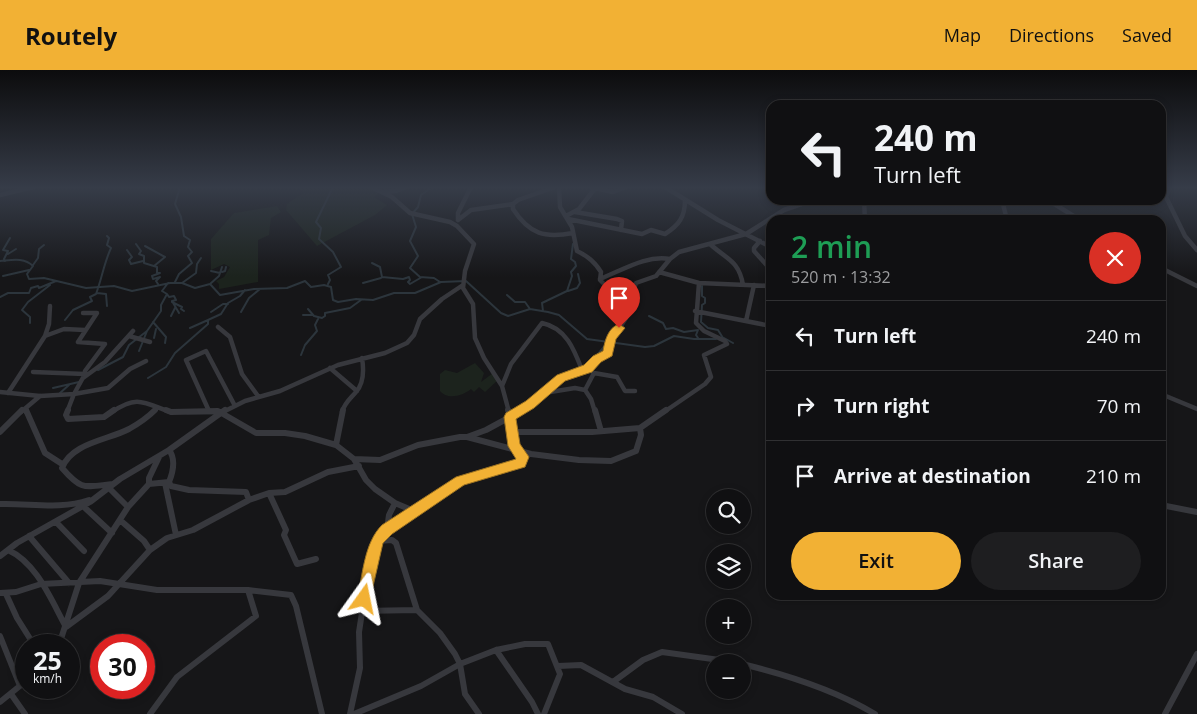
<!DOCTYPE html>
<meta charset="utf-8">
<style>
:root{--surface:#101012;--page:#1e1e20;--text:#f1f3f6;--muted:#9c9d9f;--line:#303032;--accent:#f2b134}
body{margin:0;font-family:"Open Sans",sans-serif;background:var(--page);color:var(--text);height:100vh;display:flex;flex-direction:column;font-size:19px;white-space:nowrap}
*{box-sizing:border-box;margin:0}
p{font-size:16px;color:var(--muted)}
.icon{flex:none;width:28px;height:28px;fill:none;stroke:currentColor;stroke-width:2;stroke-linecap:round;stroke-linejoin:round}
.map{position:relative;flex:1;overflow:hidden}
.side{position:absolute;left:766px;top:145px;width:400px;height:385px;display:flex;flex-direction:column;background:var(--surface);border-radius:15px;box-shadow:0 2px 8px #0003,0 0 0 1px var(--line)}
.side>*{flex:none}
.guide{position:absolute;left:766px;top:30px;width:400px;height:105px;border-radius:15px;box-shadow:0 2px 8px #0003,0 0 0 1px var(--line);background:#101012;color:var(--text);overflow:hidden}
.buttons{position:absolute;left:706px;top:419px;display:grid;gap:10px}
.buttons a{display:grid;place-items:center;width:45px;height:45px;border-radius:50%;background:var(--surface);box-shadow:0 2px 8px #0003,0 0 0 1px var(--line);font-size:25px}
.speed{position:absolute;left:15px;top:564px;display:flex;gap:10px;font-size:25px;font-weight:700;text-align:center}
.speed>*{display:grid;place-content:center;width:65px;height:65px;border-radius:50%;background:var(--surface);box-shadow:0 2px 8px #0003,0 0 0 1px var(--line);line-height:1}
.speed small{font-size:12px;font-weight:400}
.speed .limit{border:8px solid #d22;background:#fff;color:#111}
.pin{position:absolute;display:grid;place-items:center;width:42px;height:42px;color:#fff;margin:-51px -21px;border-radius:50% 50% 50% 0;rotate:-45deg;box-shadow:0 0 5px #0007}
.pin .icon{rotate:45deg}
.me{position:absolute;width:55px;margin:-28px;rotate:12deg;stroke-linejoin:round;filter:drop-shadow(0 0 4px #0008)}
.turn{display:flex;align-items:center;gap:18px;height:105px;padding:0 25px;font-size:22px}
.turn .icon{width:65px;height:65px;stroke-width:2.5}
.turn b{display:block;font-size:35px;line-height:42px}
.round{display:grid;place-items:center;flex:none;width:52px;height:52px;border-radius:26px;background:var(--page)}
.overview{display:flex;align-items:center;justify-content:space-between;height:85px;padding:0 25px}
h1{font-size:30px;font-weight:600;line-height:38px;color:#1e9e55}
.cta{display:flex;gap:10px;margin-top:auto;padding:10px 25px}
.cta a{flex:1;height:58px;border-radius:30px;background:var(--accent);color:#111;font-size:20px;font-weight:600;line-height:58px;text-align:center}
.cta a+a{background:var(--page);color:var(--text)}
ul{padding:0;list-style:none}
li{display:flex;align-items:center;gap:15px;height:70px;padding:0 25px;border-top:1px solid var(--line)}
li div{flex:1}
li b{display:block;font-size:19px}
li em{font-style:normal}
header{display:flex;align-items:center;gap:30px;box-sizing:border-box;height:70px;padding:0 25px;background:var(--accent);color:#111}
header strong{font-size:24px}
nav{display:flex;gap:28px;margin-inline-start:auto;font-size:18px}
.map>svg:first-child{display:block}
.green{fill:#1c231d}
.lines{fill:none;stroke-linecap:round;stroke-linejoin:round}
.stream{stroke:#2c353c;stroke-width:2}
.street-far1{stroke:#37383d;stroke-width:4.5}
.street{stroke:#37383d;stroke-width:6}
.route{fill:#f2b134;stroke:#9d7322}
</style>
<header>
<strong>Routely</strong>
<nav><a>Map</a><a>Directions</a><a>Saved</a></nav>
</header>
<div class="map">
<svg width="1197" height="644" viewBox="0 0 1197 644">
<rect width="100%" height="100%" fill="#161618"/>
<!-- green -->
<path class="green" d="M299,117H373L380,122L374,127L387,135L375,145L317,176L286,140L287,134L303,123Z
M277,136L281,142L271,148L269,165L258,170V212L219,219V214L216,211L224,207L230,197L224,194L211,200V169L234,143Z
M475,293L484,303L481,312L493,303L498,310L485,322L479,317L474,322L471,319C463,326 447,330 440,321V304L445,300L457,303Z"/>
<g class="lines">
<!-- stream -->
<path class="stream" d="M432,117L421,125L418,137L412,144L416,157L410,171L418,186L410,198L420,207L434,208L440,212
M136,174L141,181L139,184L144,186V193L157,197V203H160L152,206L153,209L160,207L156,211L158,214
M145,176L165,187L154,196
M127,180L132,187L129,190L131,194L143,191
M8,184L16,179
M0,191C12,190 24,187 33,196L27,204L29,209L44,208L86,218L114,216L132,221L170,213H182L195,218L210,214L220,225L254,219L287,218L305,211L311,217L324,215L331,217L333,230L338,232L356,229L373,230L394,223H415L441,212L466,211L501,243L508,246L530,239L548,242L559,245L587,269L645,277L654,276L674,266L694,269H716
M5,191L4,189L8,181L3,180L10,168
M372,193L380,197L382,207L403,209L409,207L410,210L408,212L410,214L422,207
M33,195L38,188L39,179L44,175
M211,201L220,203
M222,202L225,201L226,197
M3,206L29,200
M175,212L179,204L192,193L188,186L192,182L188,177L190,170L184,166L181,147L175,134L180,117
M182,213L196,203L197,194L201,188
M363,213L381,208
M210,214L219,206L222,197
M328,214L330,210L328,205L341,197L333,182L319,169L321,158L316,152L333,117
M702,216V226L705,228V233L702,235L701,252L708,258L718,260L723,268
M568,221L577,218L580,213L578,204
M97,223L106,224L107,236
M167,224L169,227L174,226L176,230L172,231L179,243
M507,225L515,232H525L530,239
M0,227L8,223H29L31,218L38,216L39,218L56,211
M172,232L182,237L181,239L184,241
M308,239L314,246L322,248L325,246V243L350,238L361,230
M543,241L542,233L567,221L572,206L571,202L576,196L575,192L571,189L573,174
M211,242L223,234H228
M241,242L249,228L260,219
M303,245H313
M171,246L175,238
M649,246L663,253L666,259L673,258L684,262L698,260L696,265L698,268
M65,250L73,240L92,231L90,227L96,224C102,208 104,193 111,178L107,175L109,168L107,166
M153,252L166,267L165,273
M30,253V247L22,240L28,232L50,215
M190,258L208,250
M154,268L156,259
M724,268L733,273
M139,281L147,261
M301,285L305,275L317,261L315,255L318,249
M590,294L607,273
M98,300L123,287L129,275L147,261L161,241V235L167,224L162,221L168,213
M148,308L166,297L175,283L208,254V250L221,244L228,233L240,226L245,220
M53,318L79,312
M60,323L69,315"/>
<!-- street-far1 -->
<path class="street-far1" d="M371,117L392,127L410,143L450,152L457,156L474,174L465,201L463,218L473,234L475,268L484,288L502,316L509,342
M555,117L518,130L513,134V139C530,165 545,168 573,163
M559,117L560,137L572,157L577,181C588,186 595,192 601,202L600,210L610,220L630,229
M590,117L613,122L626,117
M665,117L718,150L771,177
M1170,117L1166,127L1185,166L1197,180
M383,122L396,121L406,117
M0,125L33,117
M864,130L865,150
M1002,130L1007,150
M1048,130L1080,150
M575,142L617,149L622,151L621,160
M566,146L579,139L596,117
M568,149L642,164L651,160L665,164C679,155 685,147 685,130
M458,150L471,140L513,134
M458,150V143L471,117
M760,171L754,178V181L771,200
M710,174C726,189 739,190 743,215
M1161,198L1197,216
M659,202L699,213L771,216
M600,209C623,200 645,185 670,189
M695,241L771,256
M83,243H97L78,272L105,274L85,301V304
M746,251L754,215
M218,257L230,267L242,304L258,326
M45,266L64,259L85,260
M129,266L150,272
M330,298L357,321
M588,299L594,303L617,307L625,321H635
M33,302L85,304L74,324L108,318L130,299L146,291
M83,308L105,292L133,261
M502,316L511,294L542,253C566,258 574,279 582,300
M585,320L594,303
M0,322L40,326L74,324L67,342
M8,323L45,266L49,254L50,236
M544,323L575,318L585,320L591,329L595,342
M1161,324L1197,339
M25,339L26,342
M209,341L186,290L206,281L235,336
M21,342L40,326
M112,342C137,325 143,332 170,342
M153,342L157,338
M187,342H220
M223,342L245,331L280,321L338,295L385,283L407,273L414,265L420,249L442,229L463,215
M342,342C345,332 350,329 356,322C364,313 364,300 362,288
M518,342L561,308L576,301L588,299L597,289L608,283C612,263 617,263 626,248C630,241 632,222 636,213L656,206L670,189L679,182L746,164L784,140L813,130
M664,342L705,314L711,307L704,285L727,274L725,271L704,261L696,253L699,213"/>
<!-- street -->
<path class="street" d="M26,340L45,383L62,394
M68,340L66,345L68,349L104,347L114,340
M166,340L171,342L218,341L256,363H285L305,366L336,375L354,389L366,410L375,419L395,433L389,445L387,459L377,471L367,510L359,562L360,598L350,644
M595,340L601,361
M0,362L22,340
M513,362H592L640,358L666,340
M467,367L486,360L510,347L508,340
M336,375L343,340
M169,380C176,389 173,402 169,412
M159,387L149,408V414L169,412L171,416L189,420L246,422L249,430L269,423L285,422L328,402L359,396
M354,389L380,390L418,375L460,367H467L531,384L579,390L611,391L636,381L641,365L640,358
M165,413L176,465
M113,414C84,417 82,421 62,398C71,373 108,370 129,359C138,354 147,348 155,340
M107,419L109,418L128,437
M269,423L286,460L284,465L297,494L316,489
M395,433L414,441L460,411L521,393L523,387L514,376L510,347L520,340
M0,434C30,433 60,440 89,430
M1161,435L1197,442
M83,436L112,463
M120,450L144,471L150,480
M56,452L84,481
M387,459L414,441
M29,466L69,513
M377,471L392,470L396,473L417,540
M8,480C37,493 51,530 66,557L108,526L150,480L167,468L193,460L249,430
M0,486L17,473L90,432L120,409L169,380L225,340
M0,523L16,522L41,514L100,511L157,520H248L291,525L296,536L322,644
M6,524L17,548L34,575
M361,541L417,540L440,563L455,584L460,594L465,624L479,644
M0,566L20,616
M59,575L79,513L128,437L149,414
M496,580L532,632L538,644
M742,594C788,605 835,620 875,644
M558,596L581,595L625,619L653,627L682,644
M613,612L643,590L662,582L734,592
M11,624L25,644
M0,632L26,611
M150,644L177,607L256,546L248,520
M354,644L421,616L460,594L496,580L525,574H548L560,604L544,644
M1165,644L1197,584"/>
</g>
<!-- sky -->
<linearGradient id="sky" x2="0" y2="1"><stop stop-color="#0c0c0d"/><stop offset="0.57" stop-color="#363c48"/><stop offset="1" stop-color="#363c48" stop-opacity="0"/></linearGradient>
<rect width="1197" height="207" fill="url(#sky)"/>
<!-- route -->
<path class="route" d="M619,254L625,258L616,269L612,286L601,292L592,302L565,311L534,338L516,349L520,374L529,387L525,397L464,415L392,464L383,473L369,534L364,536L359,534L357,529C363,504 364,473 382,455L456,407L516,389L508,376L504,347L506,343L526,331L557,305L584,295L593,286L603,281C605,270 608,258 619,254Z"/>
</svg>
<div class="buttons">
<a><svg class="icon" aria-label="search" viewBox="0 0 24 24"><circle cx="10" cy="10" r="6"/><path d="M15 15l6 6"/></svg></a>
<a><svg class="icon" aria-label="layers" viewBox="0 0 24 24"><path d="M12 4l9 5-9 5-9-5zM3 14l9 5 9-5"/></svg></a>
<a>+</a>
<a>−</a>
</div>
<div class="speed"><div>25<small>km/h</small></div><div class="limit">30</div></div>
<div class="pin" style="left:619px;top:258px;background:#d93025"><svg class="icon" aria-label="arrive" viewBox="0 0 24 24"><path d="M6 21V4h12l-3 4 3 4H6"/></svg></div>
<svg class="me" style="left:364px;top:529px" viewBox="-20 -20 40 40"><path d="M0-17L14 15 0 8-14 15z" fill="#f2b134" stroke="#fff" stroke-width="4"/></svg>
<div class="guide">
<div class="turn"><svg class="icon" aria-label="left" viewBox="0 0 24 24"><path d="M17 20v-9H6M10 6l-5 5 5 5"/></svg><div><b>240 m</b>Turn left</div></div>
</div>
<section class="side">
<div class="overview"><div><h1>2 min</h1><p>520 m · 13:32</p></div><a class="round" style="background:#d93025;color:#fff"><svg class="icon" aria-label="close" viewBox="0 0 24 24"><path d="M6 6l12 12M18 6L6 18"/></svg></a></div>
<ul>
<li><svg class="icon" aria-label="left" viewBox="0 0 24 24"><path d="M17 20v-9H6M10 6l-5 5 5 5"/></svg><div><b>Turn left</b></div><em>240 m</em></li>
<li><svg class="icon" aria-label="right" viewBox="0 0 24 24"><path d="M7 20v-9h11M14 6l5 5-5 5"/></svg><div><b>Turn right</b></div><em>70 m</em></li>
<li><svg class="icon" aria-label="arrive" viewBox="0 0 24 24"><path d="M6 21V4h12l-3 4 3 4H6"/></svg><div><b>Arrive at destination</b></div><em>210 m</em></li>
</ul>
<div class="cta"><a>Exit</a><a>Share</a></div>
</section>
</div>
